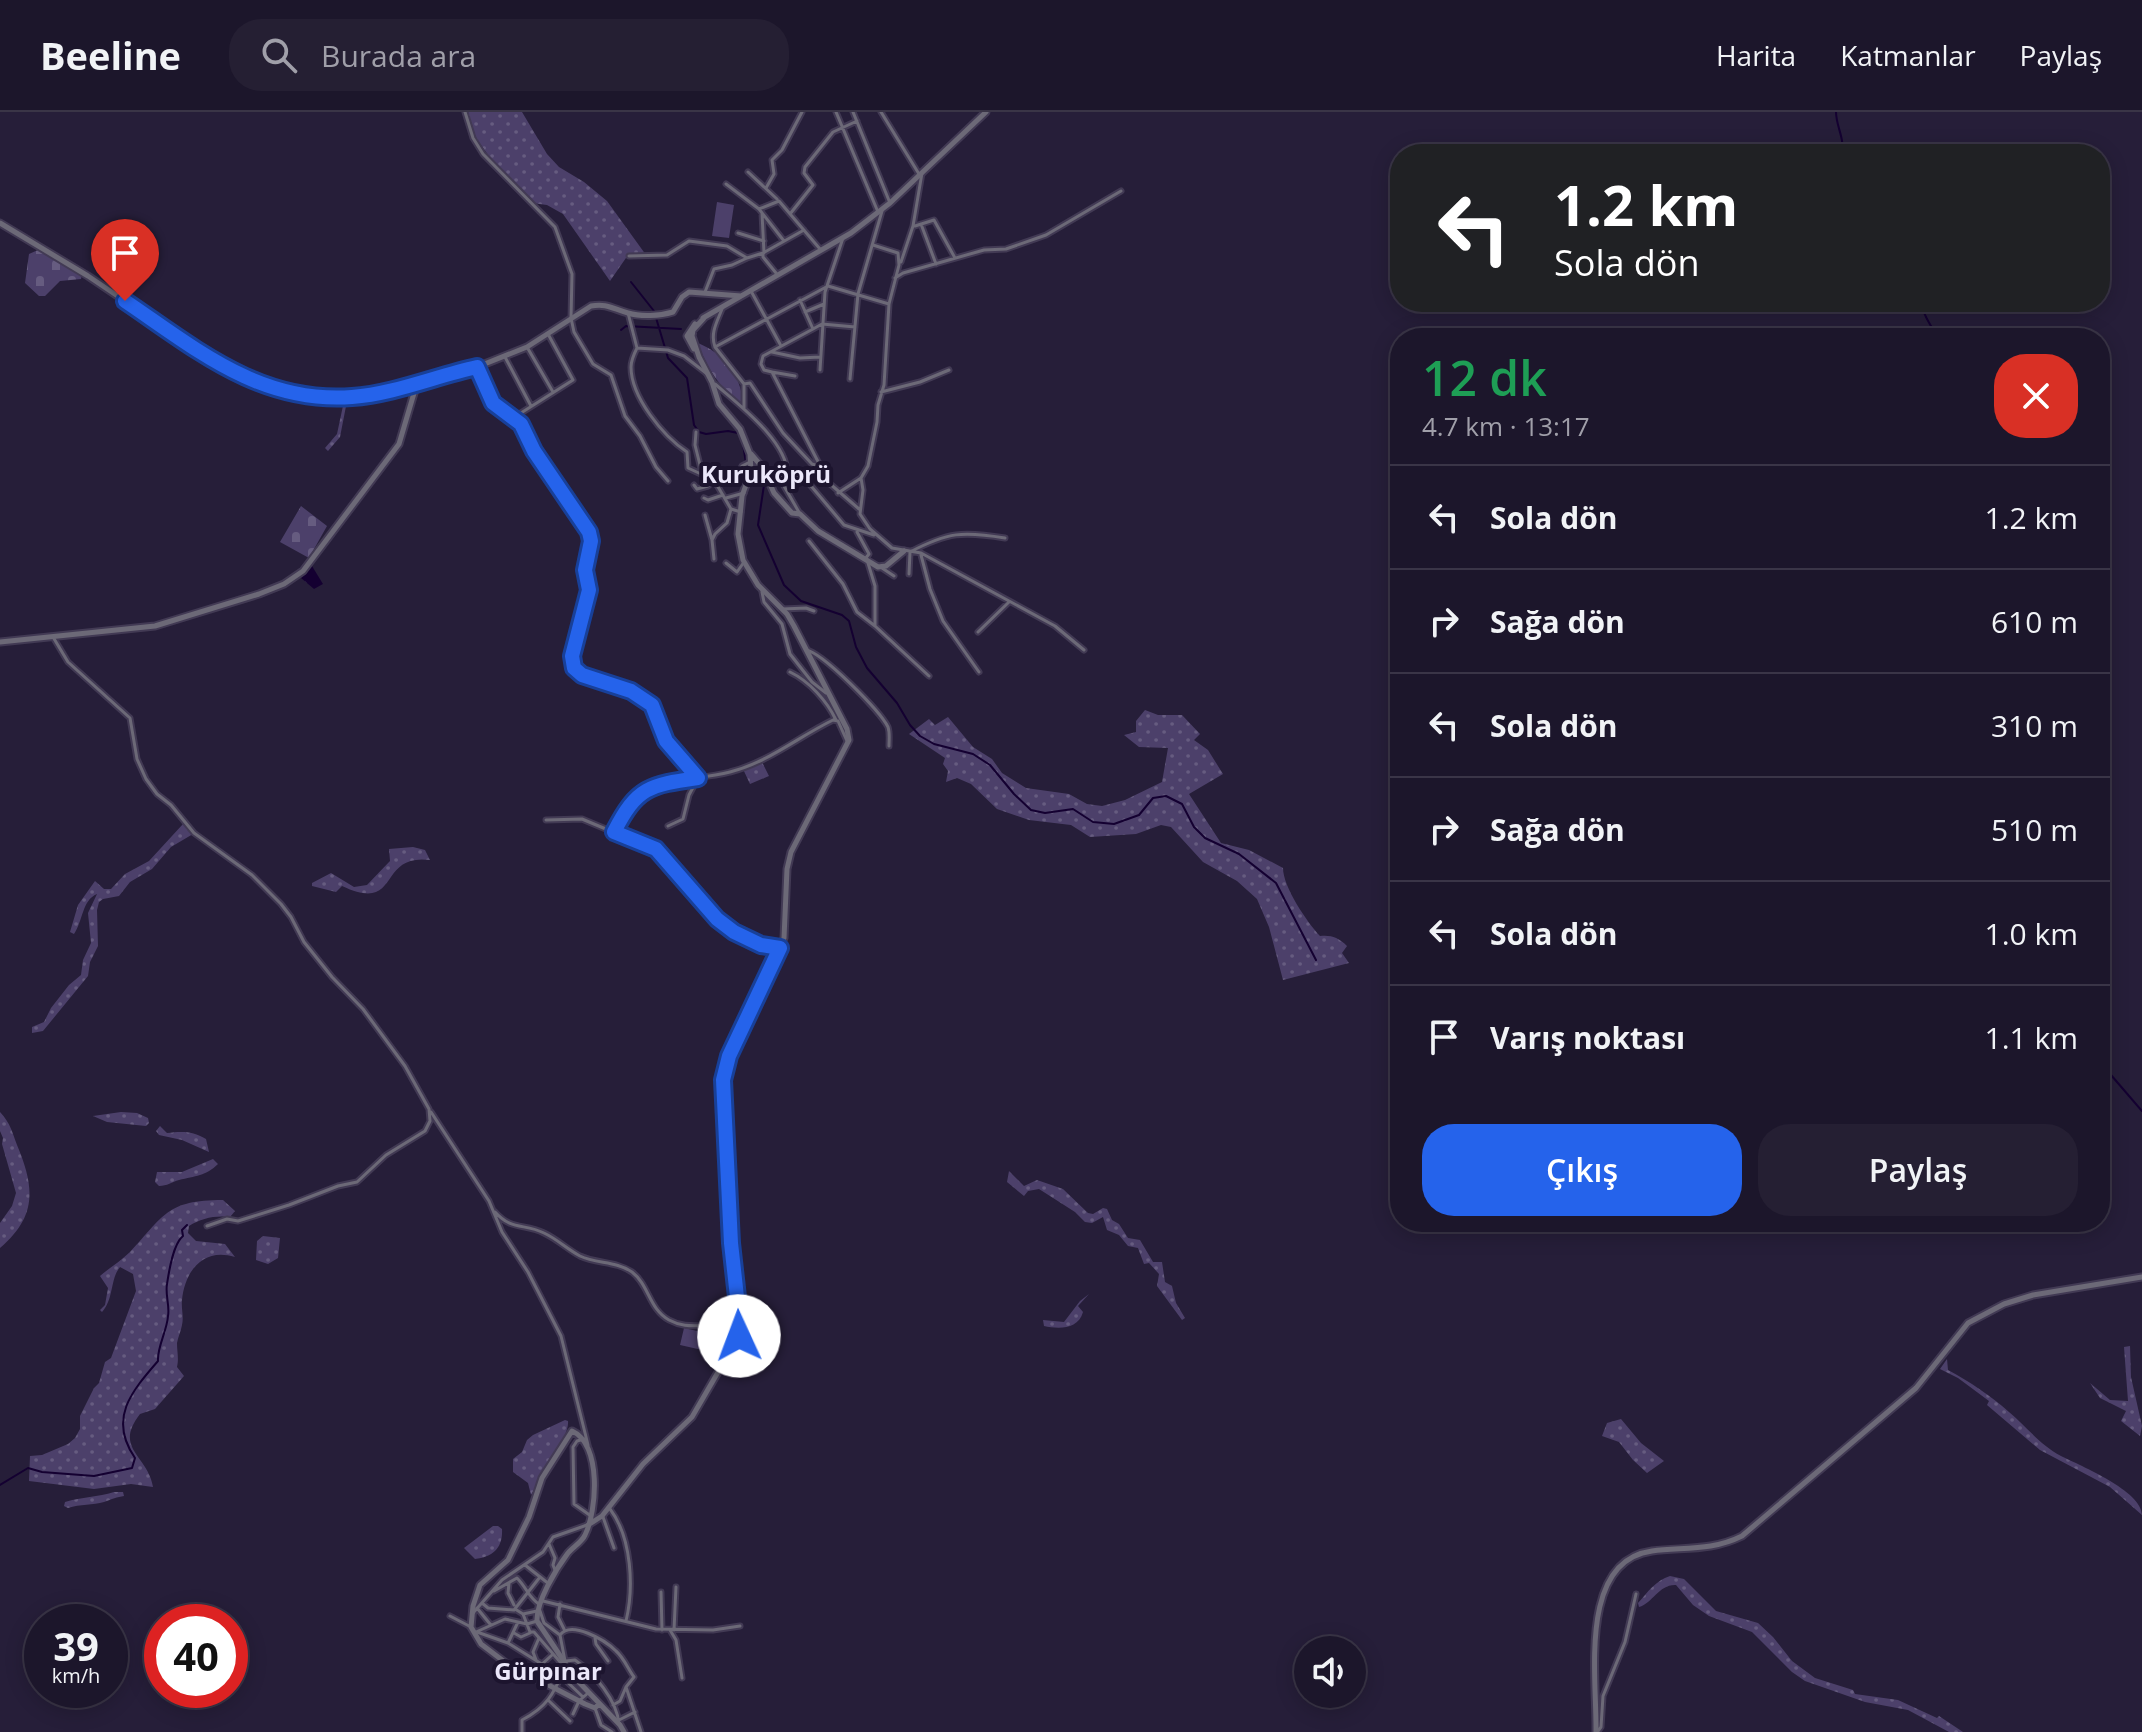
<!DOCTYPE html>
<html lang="tr">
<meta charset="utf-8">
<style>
:root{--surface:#1c162b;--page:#251f33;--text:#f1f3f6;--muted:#a09fa9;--line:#3a3547;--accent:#2563eb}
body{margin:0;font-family:"Open Sans",sans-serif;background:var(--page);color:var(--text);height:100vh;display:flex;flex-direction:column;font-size:30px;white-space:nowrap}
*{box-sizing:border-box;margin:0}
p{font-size:26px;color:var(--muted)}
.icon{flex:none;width:44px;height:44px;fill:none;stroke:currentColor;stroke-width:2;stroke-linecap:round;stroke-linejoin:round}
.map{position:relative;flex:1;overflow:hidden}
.side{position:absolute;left:1390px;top:216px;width:720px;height:904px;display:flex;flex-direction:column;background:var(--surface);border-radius:32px;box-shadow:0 4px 20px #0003,0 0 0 2px var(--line)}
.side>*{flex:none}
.hud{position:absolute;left:1390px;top:32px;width:720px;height:168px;border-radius:32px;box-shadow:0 4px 20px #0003,0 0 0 2px var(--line);background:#202124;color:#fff;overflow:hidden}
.fabs{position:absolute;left:1294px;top:1524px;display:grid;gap:16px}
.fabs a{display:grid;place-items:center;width:72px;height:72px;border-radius:50%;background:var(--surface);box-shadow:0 4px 20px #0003,0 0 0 2px var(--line);font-size:40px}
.speed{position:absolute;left:24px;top:1492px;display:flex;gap:16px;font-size:40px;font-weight:700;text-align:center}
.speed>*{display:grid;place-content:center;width:104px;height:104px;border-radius:50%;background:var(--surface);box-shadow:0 4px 20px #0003,0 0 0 2px var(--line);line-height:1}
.speed small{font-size:20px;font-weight:400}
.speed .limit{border:12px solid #d22;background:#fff;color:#111}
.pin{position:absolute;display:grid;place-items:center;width:68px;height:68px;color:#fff;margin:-82px -34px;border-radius:50% 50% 50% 0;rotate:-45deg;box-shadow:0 0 8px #0007}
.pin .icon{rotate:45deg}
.me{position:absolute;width:88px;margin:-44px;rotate:358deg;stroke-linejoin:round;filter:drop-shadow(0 0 6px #0008)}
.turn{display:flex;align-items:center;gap:28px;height:168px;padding:0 32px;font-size:36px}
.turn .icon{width:104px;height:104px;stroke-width:2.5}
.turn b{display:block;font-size:56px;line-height:68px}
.round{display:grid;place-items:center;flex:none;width:84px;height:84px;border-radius:32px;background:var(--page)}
.head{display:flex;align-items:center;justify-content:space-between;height:136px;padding:0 32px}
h1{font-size:48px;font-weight:600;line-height:60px;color:#1e9e55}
.button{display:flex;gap:16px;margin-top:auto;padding:16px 32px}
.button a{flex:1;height:92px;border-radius:32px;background:var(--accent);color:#fff;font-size:32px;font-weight:600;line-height:92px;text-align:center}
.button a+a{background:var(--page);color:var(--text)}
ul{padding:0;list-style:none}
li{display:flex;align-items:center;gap:24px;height:104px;padding:0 32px;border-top:2px solid var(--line)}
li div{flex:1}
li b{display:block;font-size:30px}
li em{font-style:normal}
header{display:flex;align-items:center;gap:48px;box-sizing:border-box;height:112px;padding:0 40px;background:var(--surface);border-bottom:2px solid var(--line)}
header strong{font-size:38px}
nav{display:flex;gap:44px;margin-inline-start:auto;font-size:28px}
.search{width:560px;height:72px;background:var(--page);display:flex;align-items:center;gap:20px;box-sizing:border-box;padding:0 28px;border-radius:32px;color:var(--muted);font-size:30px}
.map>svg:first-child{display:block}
.grass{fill:url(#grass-dots)}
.cemetery{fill:url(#cemetery-stones)}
.pitch{fill:#4c406a}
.water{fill:url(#water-ripples)}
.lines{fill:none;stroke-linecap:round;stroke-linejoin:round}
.stream{stroke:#140031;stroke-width:2}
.minor-casing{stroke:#423a54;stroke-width:7}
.tertiary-casing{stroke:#423a54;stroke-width:9}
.minor{stroke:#6c6977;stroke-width:3}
.tertiary{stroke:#6c6977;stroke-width:5}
.route-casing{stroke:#184099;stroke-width:20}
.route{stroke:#2563eb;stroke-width:14}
.labels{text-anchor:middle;stroke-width:8;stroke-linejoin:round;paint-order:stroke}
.quarter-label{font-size:24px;font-weight:bold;fill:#ebe7fa;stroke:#1c142e}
</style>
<header>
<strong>Beeline</strong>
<div class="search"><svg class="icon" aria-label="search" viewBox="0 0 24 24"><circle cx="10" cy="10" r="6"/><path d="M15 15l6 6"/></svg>Burada ara</div>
<nav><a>Harita</a><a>Katmanlar</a><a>Paylaş</a></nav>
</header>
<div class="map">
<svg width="2142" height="1620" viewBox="0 0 2142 1620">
<defs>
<pattern id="grass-dots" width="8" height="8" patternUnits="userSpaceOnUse" patternTransform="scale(2)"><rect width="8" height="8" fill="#4c406a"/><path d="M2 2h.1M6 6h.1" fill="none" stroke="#665c80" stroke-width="1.8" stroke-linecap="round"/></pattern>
<pattern id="cemetery-stones" width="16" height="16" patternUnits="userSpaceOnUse" patternTransform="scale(2)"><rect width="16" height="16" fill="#4c406a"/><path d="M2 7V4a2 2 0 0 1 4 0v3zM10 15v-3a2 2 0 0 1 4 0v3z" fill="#665c80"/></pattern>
<pattern id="water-ripples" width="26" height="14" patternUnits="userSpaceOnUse" patternTransform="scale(2)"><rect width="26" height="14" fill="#140031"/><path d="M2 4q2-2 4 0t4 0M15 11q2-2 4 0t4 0" fill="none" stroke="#362550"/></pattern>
</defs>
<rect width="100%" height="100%" fill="#261e39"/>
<!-- grass -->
<path class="grass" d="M468,0H522L547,42L559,55L584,70L607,89L646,143H628L610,169L563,102L547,93L532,91L498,57L476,26Z
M297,283L361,286V288L347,289L340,325L328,339L325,336L337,322L344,289L296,285Z
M1145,598L1158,603H1182L1200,622L1194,628L1208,638L1223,662L1189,682L1221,731L1249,738L1283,756C1283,775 1307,810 1320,824C1331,823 1338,825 1347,834L1342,841L1349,851L1283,868L1269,815L1257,787L1237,769L1203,750L1171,715L1161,713L1136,722L1090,725L1071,713L1029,708L997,697L971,672L957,666L946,670L948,659L943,652L945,646L909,622L929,607L935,613L948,605L973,635L992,647L1002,661L1026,676L1069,682L1087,692L1102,694L1125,688L1162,670L1168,636L1139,635L1124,623L1136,620V609Z
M762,650L769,664L750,672L743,657Z
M183,712L193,722L171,735L152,757L130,770L119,784L103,787L99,790L97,798L98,834L90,850L88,864L43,919L32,921V915L44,910L51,896L69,873L81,863L83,848L91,831L88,801L97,782C82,788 83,809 74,822L70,820L78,793L95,769L104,777H111L125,762L149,749Z
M413,735L425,738L430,748C376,741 402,802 342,774L336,780L312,774V771L331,761L354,775L367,773L390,749L389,737Z
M0,1000C11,1012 12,1020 17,1033C35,1076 37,1104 0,1136V1111L12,1094L16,1081L2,1032L3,1026L0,1019Z
M121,1000L137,1001L148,1006L149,1011L146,1014L107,1010L93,1004Z
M160,1014L167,1021C182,1019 193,1019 206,1027L209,1040L182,1028L159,1023L156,1019Z
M213,1047L218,1052C206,1064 195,1064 179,1068C172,1070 167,1074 159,1074L155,1070L157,1060H182Z
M1009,1059L1024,1074L1037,1068L1063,1077L1088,1101L1093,1102L1103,1096L1107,1097L1112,1108L1119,1112L1128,1126L1140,1128L1153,1150H1162L1165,1170L1172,1174L1176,1191L1185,1206L1182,1208L1157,1174L1159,1162L1149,1151L1144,1152L1138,1136L1128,1134L1119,1123L1107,1118L1103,1105L1092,1111L1085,1110L1075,1100L1039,1077L1028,1079L1024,1084L1007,1070Z
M223,1088L235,1099L230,1105C216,1103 201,1106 189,1114L188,1121L196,1129L225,1132L235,1145C204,1135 185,1158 182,1188C181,1196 184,1205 182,1213C181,1219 178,1225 177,1231C177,1240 179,1246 177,1255L184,1264L155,1297L140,1302C113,1337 148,1343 153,1375L131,1372L94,1377L29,1369L30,1344L42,1343L68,1332L75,1326L80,1317V1304L94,1276L99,1271L105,1250L111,1246L136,1179L133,1162L120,1155C110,1167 114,1187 102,1200L100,1198L105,1193L108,1176L100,1164C109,1156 121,1149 130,1140C164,1104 166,1088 223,1088Z
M263,1124L280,1126L278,1146L268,1152L256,1148L257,1129Z
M1089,1182L1078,1194L1083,1200C1078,1218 1058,1217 1044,1214L1043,1208L1064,1210L1080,1189Z
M2130,1234L2131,1265L2142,1314L2140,1324L2121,1309L2126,1299L2100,1286L2090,1271L2110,1288L2128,1289L2124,1235Z
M1947,1247L1948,1258C1970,1270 1990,1283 2009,1300C2027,1315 2040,1333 2061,1344C2081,1354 2142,1379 2142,1403L2110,1375L2040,1338L1987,1293L1989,1289L1958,1266L1940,1257Z
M1621,1307L1641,1331L1664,1349L1647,1361L1633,1348L1619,1330L1602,1324L1607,1311Z
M565,1308L568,1309C570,1324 540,1368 531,1383L528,1371L513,1360V1347L522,1340L527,1328L533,1323Z
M114,1380H123L124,1384C117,1385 112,1387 104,1390C93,1393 80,1392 68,1396L64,1394L65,1390C82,1385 98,1385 114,1380Z
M493,1414H498L502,1417C503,1436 493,1445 475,1447L464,1436Z
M1670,1464L1684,1467L1716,1499L1758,1511L1773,1525L1792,1549L1815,1566L1853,1578L1855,1582L1898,1588L1937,1606L1939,1604L1963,1620H1949L1908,1598L1865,1590L1805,1569L1792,1560L1752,1520L1709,1504L1693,1493L1676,1473C1659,1472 1653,1491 1639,1495L1638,1491C1647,1481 1656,1468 1670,1464Z"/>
<!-- cemetery -->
<path class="cemetery" d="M38,138L82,162L81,167L60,169L45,184H39L25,171L29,142Z
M698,231C724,242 740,261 743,290L739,292C719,273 707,257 698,231Z
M301,394L327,414L309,446L280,430Z"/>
<!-- pitch -->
<path class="pitch" d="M717,90L734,93L729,126L712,124Z
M684,1216L715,1223L711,1240L680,1233Z"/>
<!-- water -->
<path class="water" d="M312,454L323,472L314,477L301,466Z"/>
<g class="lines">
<!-- stream -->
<path class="stream" d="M1836,0C1836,15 1846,28 1841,42
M631,170L654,199L668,246L687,266L694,313L699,320L706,322L728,319L738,321C751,343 736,353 764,373L758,413L784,473L801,489L842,503L849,509L856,535L867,556L897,591L910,613L920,624L934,632L973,642L990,653L1014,682L1031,698L1045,701L1073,697L1093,710L1114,712L1139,703L1153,686L1166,684L1182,692L1194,715L1205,726L1239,742L1276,771L1316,848
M1910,190L1911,195L1923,196C1923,202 1935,222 1940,226
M621,218L626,214L681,217
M2100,916L2108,935L2111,963L2142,999
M0,1373L28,1356L42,1360L94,1364L132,1356L135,1346C108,1307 131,1280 158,1249C157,1235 167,1219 168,1204C170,1194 165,1183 167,1172C169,1159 173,1132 183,1124L182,1118L187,1113"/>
<!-- minor casing -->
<g class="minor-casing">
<path id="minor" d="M465,0L473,26L483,42L555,115L572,162L571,206L574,220L593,252L611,263L625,304L640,324L656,355L668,369
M836,0L878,100
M853,0L890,91
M881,0L919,62
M748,60L777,87
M726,72L759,97L779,89L820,137
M766,76L774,62L772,48L782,38L802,0
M759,97L784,129
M762,101L764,141
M790,102L813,73L804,61L805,55L833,20L857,9
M921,112L936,152
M915,114L934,108L955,146
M738,121L764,129
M873,133L898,141L899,153L889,192L884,273L878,293L877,310L868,354L861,366L863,378L860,402L870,417L892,436L921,441L1055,514L1084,538
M629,144L667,143L689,129L727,134L747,146L763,141
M901,150L913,114L922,61
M776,161L763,145V141L804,118
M895,166L903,161L984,138L1006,137L1046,123L1121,79
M751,179L780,232
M705,180L714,157L732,153L747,146
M800,188L813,217L763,244L761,252L764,258L772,260L829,371L859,397
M722,197C717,210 710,221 715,235L744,272V296
M805,200L824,192
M628,201L637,236L668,238L684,244L706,261
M813,217L822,212L855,215
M527,235L553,280
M715,235L828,174L889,192
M637,236C634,242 631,249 631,255C631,285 663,324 687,340L688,356L714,368L740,358L742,354L750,350
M772,240L800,246L820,245
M505,245L531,294
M477,255L493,291L521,312L534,339L589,420C593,434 585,444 585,457C586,468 590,477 587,489C581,509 568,535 574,556C584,567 629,576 647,589C659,597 660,616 666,628C673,642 689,652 698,666L689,683L683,707L668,714
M820,258L825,180L843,126
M772,260L795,264
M850,267L858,182L882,99
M715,272C738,292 791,332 787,365L769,366
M744,272L750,271L783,321L812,352L818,354
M881,280L920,270L949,258
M513,306L573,268L548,222
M696,320L695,333L702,361
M788,359L806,368L844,413L874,423
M780,367L800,402
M694,373L697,377L708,374L714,368L731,397L741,400
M838,381L861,366
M704,386L708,388L723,383
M726,386L744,381
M705,403L712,428L715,422L727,411L731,397
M857,420L869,442L865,447
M712,428L714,447
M809,429L843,472L857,500L875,514
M921,443L930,477L943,509L979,560
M726,451L737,460L744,450
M868,451L875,474V514L929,564
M882,456L894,464
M909,462L910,440C948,420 963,419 1005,426
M762,480L764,490L782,512L790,542L812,570L826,581
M783,497L806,496L814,499
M978,520L1009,490
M53,525L68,550L130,606L137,647L146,667L157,682L171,693L194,721L252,763L281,792L291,805L304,830L332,865L363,897L405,954L429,997L430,1009L425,1019L386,1043L357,1070L338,1074L289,1093L238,1109L227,1107L207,1114
M806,538C823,541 880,599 888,615C890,621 889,627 889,634
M790,560C809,569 827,589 836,608
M546,708L582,707L613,720C623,706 628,686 646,677C671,664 702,668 730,660C769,650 798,625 833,608L838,609L847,629
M614,720L656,737L717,807L734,820L761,833L779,836
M431,1000L489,1089L502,1120L528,1160L561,1224L588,1333
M495,1100C512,1119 524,1111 544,1121C557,1127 567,1137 580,1144C597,1152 616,1149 632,1160C649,1173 649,1197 669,1208C695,1222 711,1203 737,1226
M584,1327L577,1329L573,1335L574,1392L591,1404
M610,1397C632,1426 634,1476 626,1509
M603,1405L614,1436
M549,1432L555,1446L553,1453L555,1458
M525,1453L549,1472
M509,1471L508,1481L514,1493
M494,1479L517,1466C527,1476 528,1485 540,1493
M661,1480L662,1518
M543,1489L656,1517L713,1518L740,1514
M482,1491L488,1496L514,1498L540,1465
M560,1492L558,1505L564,1517
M477,1496L490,1512
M539,1496L544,1511L560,1523
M515,1497L523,1502L530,1520H534L561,1551L565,1549L560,1523C571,1508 605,1528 616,1539C624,1546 628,1557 634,1565L626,1575L641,1620
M473,1501L502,1468L543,1440L553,1425L587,1413
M523,1502L537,1499
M450,1504L471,1515
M670,1518L676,1528L682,1566
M674,1518L676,1475
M476,1520L505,1507L527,1512L537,1509
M477,1520L508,1531L561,1564L583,1585
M514,1521L521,1525L530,1521
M595,1526L596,1532L608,1549
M508,1531L518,1510
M536,1548L533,1540L539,1526
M566,1549L575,1548C594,1561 617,1588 619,1612
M541,1553L552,1543
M548,1588L570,1609
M613,1593L620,1589L626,1575
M595,1596L601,1613L612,1620
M573,1602L579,1589L588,1581
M619,1608L635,1600
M1598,1619L1601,1615L1603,1584L1625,1530L1636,1482
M522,1620V1608C549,1594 554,1580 566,1554"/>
</g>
<!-- tertiary casing -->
<g class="tertiary-casing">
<path id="tertiary" d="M0,111L88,164L226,257L264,274L310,283L352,285L477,255L527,235L591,194C607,191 613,197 628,201C641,205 660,204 673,200L682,185L689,180L741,184
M703,206L851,121L890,91L986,0
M694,237L687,224L695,212
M751,342L763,356L774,381L792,401L800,402L818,419L878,455L886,454L904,439
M0,530L155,514L259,482L284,472L303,459L399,332L417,271
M588,1413L602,1404L643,1352L692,1305L739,1224L740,1212L731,1131L723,968L725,956L784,826L787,757L791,740L849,628L847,617L794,514L787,502L758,473L743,448L738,422L742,384L751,359L750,342L740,317L719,292L712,270L699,245L692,224L693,218L704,206
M599,1592L595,1596L585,1592L506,1551L481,1532L471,1515L473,1494L480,1473L508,1448L529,1405L542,1366L572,1319C602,1332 597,1399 585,1423C582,1430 573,1435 568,1441C556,1457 536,1490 537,1509L575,1566L620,1613L624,1620
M1596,1620C1597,1566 1578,1449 1652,1439C1684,1435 1712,1439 1742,1424L1916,1276L1968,1211L2004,1192L2033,1183L2142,1165"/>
</g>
<!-- minor -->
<use href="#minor" class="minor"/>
<!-- tertiary -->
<use href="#tertiary" class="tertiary"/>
</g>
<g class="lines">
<!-- route casing -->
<g class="route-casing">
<path id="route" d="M125,189C196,237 260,292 352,285C394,282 436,264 477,255L493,291L521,312L534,339L589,420L591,429L585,458L589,478L572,544L574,556L582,563L631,579L652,593L666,629L698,666C649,673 637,675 614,720L656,737L717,807L734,820L761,833L780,836L729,944L723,968L731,1131L740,1212L739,1224"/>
</g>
<!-- route -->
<use href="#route" class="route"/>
</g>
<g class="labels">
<!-- quarter labels -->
<g class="quarter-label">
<text x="766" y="371">Kuruköprü</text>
<text x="548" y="1568">Gürpınar</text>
</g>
</g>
</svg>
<div class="fabs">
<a><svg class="icon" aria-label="sound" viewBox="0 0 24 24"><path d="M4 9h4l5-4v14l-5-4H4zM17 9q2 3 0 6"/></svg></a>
</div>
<div class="speed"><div>39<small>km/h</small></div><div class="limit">40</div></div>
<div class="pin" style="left:125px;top:189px;background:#d93025"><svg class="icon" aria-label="arrive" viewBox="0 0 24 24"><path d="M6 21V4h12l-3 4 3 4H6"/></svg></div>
<svg class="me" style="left:739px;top:1224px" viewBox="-20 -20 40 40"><circle r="19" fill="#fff"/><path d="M0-13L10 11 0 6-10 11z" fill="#2563eb"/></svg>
<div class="hud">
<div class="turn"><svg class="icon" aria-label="left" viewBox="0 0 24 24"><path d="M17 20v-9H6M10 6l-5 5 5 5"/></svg><div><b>1.2 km</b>Sola dön</div></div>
</div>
<section class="side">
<div class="head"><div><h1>12 dk</h1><p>4.7 km · 13:17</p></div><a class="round" style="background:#d93025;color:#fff"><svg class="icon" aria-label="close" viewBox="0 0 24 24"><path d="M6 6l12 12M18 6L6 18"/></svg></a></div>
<ul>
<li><svg class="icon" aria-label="left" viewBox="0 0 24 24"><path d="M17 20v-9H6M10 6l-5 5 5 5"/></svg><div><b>Sola dön</b></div><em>1.2 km</em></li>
<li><svg class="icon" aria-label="right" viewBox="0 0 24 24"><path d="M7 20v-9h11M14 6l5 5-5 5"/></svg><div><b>Sağa dön</b></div><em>610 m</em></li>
<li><svg class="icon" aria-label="left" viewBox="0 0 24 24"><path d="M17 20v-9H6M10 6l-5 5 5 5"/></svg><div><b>Sola dön</b></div><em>310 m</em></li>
<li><svg class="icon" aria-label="right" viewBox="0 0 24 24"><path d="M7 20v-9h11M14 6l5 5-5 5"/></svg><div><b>Sağa dön</b></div><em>510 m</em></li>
<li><svg class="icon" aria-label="left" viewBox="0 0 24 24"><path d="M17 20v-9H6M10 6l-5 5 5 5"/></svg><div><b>Sola dön</b></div><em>1.0 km</em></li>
<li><svg class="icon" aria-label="arrive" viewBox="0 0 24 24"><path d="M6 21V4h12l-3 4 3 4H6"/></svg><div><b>Varış noktası</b></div><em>1.1 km</em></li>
</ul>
<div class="button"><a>Çıkış</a><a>Paylaş</a></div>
</section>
</div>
